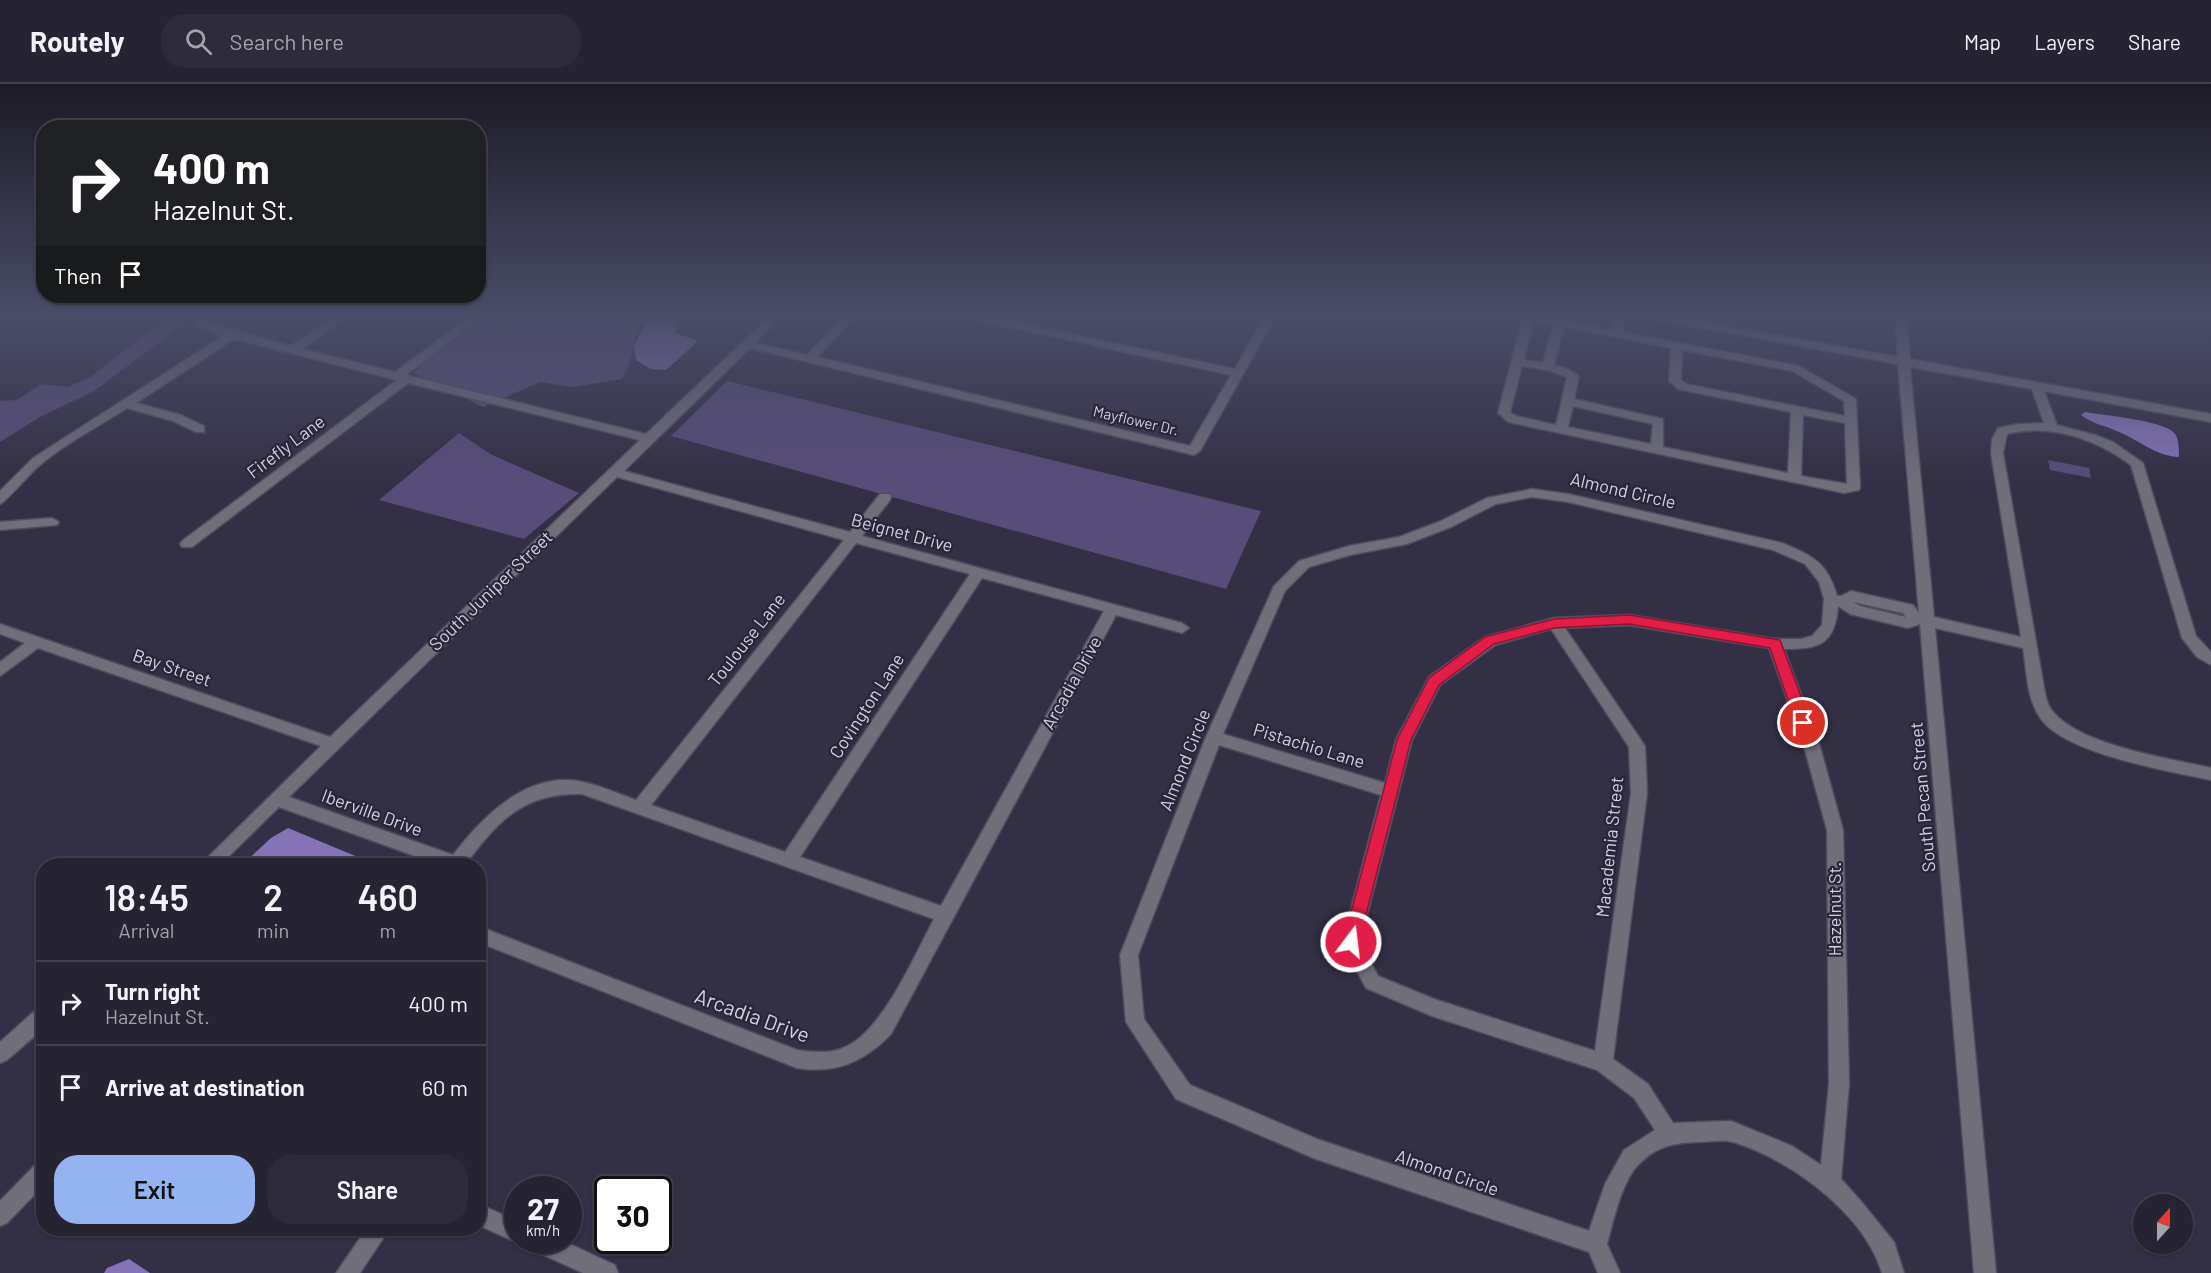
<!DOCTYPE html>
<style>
:root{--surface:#262333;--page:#2e2b3b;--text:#f1f3f6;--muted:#a4a4ac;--line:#42404e;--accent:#95b2f1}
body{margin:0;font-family:Barlow,sans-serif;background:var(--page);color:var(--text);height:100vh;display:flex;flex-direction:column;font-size:22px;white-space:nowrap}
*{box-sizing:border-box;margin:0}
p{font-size:20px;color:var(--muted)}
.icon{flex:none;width:33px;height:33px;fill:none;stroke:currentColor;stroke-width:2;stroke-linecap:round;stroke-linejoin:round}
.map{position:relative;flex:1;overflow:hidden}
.panel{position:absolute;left:36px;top:774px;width:450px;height:378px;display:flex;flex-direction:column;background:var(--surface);border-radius:24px;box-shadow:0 2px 4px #0004,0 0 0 2px var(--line)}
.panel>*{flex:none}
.guide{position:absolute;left:36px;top:36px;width:450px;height:183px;border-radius:24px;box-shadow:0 2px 4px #0004,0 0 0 2px var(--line);background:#202124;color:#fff;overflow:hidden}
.needle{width:39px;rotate:21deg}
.fabs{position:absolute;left:2133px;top:1110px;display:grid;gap:12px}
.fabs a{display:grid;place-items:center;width:60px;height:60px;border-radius:50%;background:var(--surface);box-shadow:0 2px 4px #0004,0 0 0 2px var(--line);font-size:30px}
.speed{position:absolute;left:504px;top:1092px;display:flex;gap:12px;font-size:30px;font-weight:700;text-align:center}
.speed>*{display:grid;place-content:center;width:78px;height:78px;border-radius:50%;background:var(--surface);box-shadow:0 2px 4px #0004,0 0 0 2px var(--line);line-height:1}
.speed small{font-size:15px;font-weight:400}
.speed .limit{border:3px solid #111;border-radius:9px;background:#fff;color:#111}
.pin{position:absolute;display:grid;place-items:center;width:51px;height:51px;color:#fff;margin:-26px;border:3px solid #fff;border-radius:50%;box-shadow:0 2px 6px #0007}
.me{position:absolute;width:66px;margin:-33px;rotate:15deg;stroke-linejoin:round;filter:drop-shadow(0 0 4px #0008)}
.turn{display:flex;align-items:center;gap:21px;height:126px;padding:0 18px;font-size:27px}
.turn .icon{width:78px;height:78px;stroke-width:2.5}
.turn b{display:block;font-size:42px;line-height:51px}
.then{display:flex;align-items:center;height:57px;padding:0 18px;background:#0003;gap:12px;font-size:22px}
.eta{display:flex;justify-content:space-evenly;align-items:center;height:102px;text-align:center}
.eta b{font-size:36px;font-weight:600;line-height:42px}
.action{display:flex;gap:12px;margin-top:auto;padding:12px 18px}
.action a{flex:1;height:69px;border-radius:24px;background:var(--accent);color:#111;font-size:24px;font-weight:600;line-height:69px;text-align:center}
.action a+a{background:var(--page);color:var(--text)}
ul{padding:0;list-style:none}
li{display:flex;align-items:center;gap:18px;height:84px;padding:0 18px;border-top:2px solid var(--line)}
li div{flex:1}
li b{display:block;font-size:22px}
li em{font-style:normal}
header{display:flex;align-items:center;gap:36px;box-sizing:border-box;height:84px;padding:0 30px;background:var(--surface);border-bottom:2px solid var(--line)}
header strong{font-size:28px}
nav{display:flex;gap:33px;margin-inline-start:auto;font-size:21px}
.search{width:420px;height:54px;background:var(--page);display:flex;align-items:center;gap:15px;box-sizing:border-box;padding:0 21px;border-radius:24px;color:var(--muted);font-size:22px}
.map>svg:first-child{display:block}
.green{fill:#584c7a}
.water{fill:#8573b8}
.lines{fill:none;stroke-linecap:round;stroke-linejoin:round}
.minor-casing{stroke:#504c60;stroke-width:3}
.minor{fill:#706e79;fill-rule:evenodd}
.route{fill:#e11d48;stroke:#92132f;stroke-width:1.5}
.labels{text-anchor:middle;stroke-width:4.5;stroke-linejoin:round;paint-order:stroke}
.far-street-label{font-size:15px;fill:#d4d1df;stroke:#2a2539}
.street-label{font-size:18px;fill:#d4d1df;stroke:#2a2539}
.near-street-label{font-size:21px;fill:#d4d1df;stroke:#2a2539}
</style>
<header>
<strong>Routely</strong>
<div class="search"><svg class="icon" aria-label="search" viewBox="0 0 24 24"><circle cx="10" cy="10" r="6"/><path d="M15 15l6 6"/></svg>Search here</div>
<nav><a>Map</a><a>Layers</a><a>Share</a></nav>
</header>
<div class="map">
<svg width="2211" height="1189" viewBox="0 0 2211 1189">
<rect width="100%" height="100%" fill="#332f44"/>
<!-- green -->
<path class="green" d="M469,233H643C631,252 636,274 622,295L573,303L540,298L483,323L414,289L457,241Z
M163,237H188L94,307L40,333L0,358V317L17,316L41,300L68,303L90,293Z
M727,297L1261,427L1226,505L671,352Z
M459,349L492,371L579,409L524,455L379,416Z
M2048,376L2089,384L2091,394L2050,386Z"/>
<!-- water -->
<path class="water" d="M648,233H678L675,249L698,257L666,286L651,285L636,276L634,262Z
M2085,328C2102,331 2168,337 2175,350C2179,355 2179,367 2179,373C2156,372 2140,357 2119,348C2107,342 2092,340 2081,331Z
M288,744L377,781H242L271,754Z
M129,1175L150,1189H104L107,1184Z"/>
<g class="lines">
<!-- minor casing -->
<g class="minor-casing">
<path id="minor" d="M199,233H210L208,239L291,262L334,233H346L302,265L395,288L470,233H482L406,291L646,350L769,233H780L755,259L807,271L844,233H855L817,273L1190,362L1231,291L975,236L970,233H991L1235,285L1264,233H1275L1200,367L1194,371L750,264L624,387L850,448L880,410H890L891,413L890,416L862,452L1182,539L1189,544L1182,549L1116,531L891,950C864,978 836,990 797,984L478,858V842L797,966C812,968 828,970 843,964C882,949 914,872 934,835L582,710C523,708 497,738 464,782H443L279,723L219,782H199L321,662L38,564L0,592V578L25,559L0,550V540L330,653L640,356L408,299L192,463H182L180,460L182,457L397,296L234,255L136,319L181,331L204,342V348H196L173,337L127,324C99,342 66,359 40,381C31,388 6,418 0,420V407L33,374L223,252L199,243L196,237ZM617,393L844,456L636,716C619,710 601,702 583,698C528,686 483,732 453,771L289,713ZM856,459L970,490L785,768L651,721ZM982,494L1104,527L941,822L800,773Z
M1532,233H1547L1612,246L1614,233H1625L1623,248L1799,282L1856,315L1860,403L1859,406L1844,409L1508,338L1498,329L1522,237ZM1540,238L1553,241L1543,279L1524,276L1533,239ZM1564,243L1671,264L1669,297L1678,305L1791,328L1788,389L1663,363V335L1574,315L1579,292L1567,285L1554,281ZM1682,266L1792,287L1844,317L1845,332L1686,300L1681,296ZM1522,282L1547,286L1567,293L1556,341L1516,332L1510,328ZM1573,322L1653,340L1651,360L1568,343ZM1803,331L1845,339L1847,400L1801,392Z
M1653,233H1676L1898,273L1895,233H1906L1910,275L2211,330V338L2044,307L2057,341L2095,351L2113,358L2143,379L2196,552L2211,568V581L2197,573L2182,554L2131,381C2096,355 2050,339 2007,350L2003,369L2043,598C2045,608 2046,620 2053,628C2082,662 2168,674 2211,684V696C2169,687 2066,670 2041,635C2026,614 2027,587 2023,564L1935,544L1996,1189H1974L1920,540L1908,544L1850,530L1838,522C1835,560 1820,565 1784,565L1819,659L1843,746L1849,1000L1841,1095L1860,1116L1894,1158L1904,1189H1882C1865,1130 1790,1075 1733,1058C1723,1055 1708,1058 1697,1058C1674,1059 1657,1062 1639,1080C1622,1096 1613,1138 1607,1160L1620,1189H1598L1589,1168L1316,1075L1176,1015L1126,938L1120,871L1206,653L1274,502L1299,477L1349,462L1399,453L1441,437L1487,414L1532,405L1568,410L1782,459C1812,472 1827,477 1837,512H1841L1851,507L1913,521L1919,529L1898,280L1658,236ZM1910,283L2032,305L2044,339L2018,340L1998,344L1992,355L1991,369L2021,553L1934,533ZM1532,413L1568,418L1773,466L1805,480L1819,498L1824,515L1822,541L1812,552L1801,555H1775L1629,531L1554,534L1485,553L1429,593L1396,656L1385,699L1223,650L1285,507L1309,483L1350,471L1407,460L1451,443L1496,420ZM1853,518L1903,529L1906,533L1860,522ZM1629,541L1769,564L1803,659L1827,746L1829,1000L1821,1081L1792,1062L1731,1037L1673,1039L1648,1000L1613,975L1647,709L1645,662L1565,544ZM1551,545L1629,663L1631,709L1595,967L1434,915L1378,892L1360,858L1412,656L1440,601L1495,561ZM1219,661L1381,711L1342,859L1366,904L1432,932L1597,986L1634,1014L1655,1046L1624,1066L1605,1100L1589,1147L1317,1055L1190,1001L1144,935L1138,871Z
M52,434L59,438L57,441L0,446V438Z
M44,923V944L7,976L0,979V958L37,925Z
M44,1076V1101L7,1139L0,1142V1117L37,1079Z
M478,1120L518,1137V1156H523L518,1159L478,1141Z
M367,1144H390L360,1189H336Z
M526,1156H561L615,1181L618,1189H583L528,1164Z"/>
</g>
<!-- minor -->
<use href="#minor" class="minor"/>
</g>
<!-- sky -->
<linearGradient id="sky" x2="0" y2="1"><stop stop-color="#1c1a25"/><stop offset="0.58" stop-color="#4a4d67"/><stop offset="1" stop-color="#4a4d67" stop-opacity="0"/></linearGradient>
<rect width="2211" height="400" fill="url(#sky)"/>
<!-- route -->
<path class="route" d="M1629,531L1780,556L1811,639L1808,643L1803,645L1796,639L1770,564L1629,540L1554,544L1494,560L1439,601L1411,656L1359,858L1357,864L1351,866L1345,864L1343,858L1397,656L1429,594L1485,553L1554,535Z"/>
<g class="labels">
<!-- far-street labels -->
<g class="far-street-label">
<text transform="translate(1136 337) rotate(13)" y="5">Mayflower Dr.</text>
</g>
<!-- street labels -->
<g class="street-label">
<text transform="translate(286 363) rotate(-37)" y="6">Firefly Lane</text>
<text transform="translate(1623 407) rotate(13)" y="6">Almond Circle</text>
<text transform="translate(902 449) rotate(15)" y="6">Beignet Drive</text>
<text transform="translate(491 507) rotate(-44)" y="6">South Juniper Street</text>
<text transform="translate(747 556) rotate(-52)" y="6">Toulouse Lane</text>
<text transform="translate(172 584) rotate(19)" y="6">Bay Street</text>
<text transform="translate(1072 599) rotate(-61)" y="6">Arcadia Drive</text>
<text transform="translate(867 622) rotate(-57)" y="6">Covington Lane</text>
<text transform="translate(1309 662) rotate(17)" y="6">Pistachio Lane</text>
<text transform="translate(1185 676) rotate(-68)" y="6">Almond Circle</text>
<text transform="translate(1923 713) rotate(-95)" y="6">South Pecan Street</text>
<text transform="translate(372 729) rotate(20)" y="6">Iberville Drive</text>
<text transform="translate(1610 763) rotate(-84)" y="6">Macademia Street</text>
<text transform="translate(1835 825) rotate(-90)" y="6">Hazelnut St.</text>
<text transform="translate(1447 1089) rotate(19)" y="6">Almond Circle</text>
</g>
<!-- near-street labels -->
<g class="near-street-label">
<text transform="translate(752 932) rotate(20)" y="7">Arcadia Drive</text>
</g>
</g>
</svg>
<div class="fabs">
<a><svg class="needle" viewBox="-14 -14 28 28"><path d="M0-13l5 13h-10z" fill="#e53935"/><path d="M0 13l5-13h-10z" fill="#a4a4ac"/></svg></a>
</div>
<div class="speed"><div>27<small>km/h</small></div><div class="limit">30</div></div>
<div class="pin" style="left:1803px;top:639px;background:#d93025"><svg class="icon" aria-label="arrive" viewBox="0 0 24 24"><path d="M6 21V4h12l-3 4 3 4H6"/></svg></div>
<svg class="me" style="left:1351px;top:858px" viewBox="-20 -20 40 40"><circle r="17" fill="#e11d48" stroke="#fff" stroke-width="3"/><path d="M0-11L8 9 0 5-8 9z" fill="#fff"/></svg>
<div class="guide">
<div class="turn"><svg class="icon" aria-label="right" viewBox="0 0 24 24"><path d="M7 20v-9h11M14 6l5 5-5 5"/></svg><div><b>400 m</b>Hazelnut St.</div></div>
<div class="then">Then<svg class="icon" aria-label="arrive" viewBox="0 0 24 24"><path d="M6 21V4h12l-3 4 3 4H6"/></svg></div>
</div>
<section class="panel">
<div class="eta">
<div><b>18:45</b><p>Arrival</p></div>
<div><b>2</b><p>min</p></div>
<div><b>460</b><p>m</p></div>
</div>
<ul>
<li><svg class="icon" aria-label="right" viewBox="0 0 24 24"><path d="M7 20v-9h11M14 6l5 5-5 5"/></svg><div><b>Turn right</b><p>Hazelnut St.</p></div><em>400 m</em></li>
<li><svg class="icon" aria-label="arrive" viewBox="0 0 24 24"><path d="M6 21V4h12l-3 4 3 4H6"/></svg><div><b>Arrive at destination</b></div><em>60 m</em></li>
</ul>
<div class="action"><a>Exit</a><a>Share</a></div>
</section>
</div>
